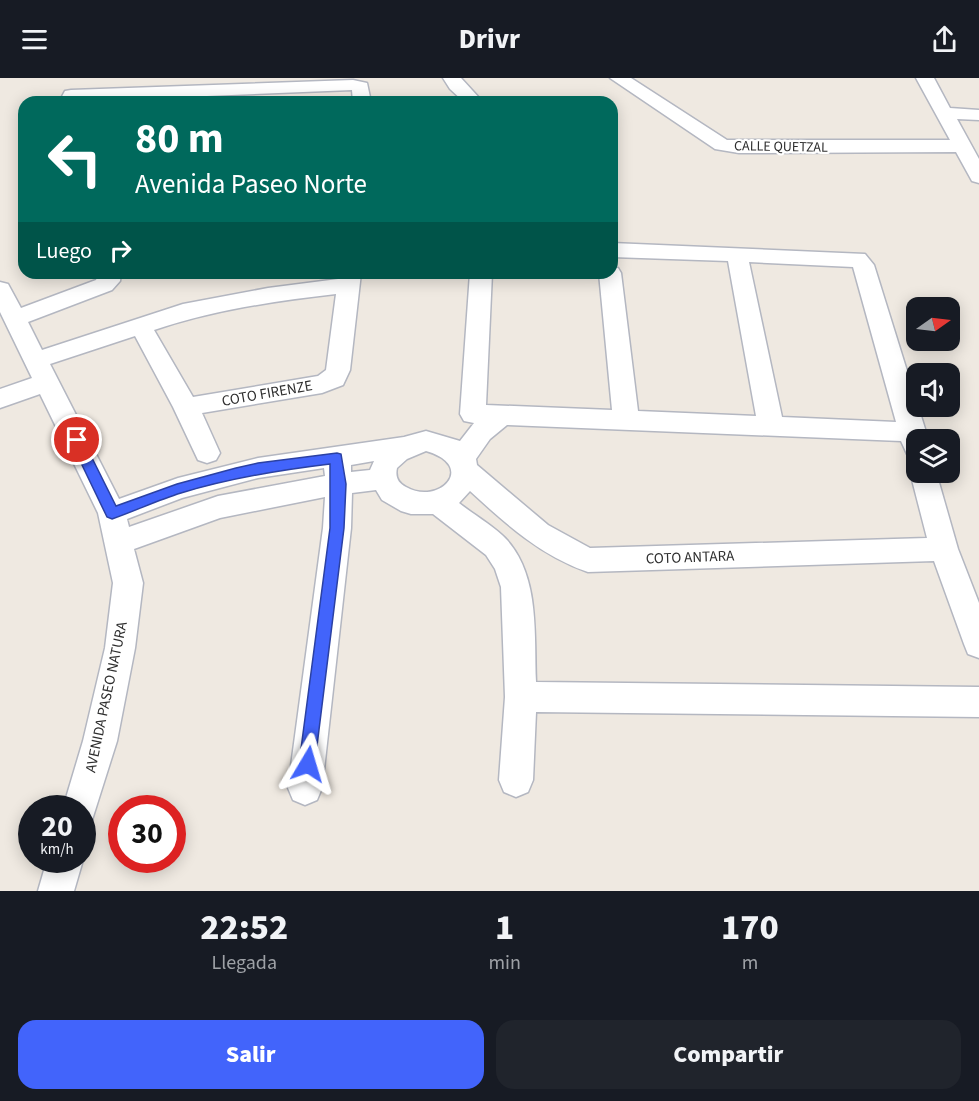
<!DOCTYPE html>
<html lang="es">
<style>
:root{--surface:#171b24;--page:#20242c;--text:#f1f3f6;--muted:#9ea1a6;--accent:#4264fb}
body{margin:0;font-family:"Source Sans 3",sans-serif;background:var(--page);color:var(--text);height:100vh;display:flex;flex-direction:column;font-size:22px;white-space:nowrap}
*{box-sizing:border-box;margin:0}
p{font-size:20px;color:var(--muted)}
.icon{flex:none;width:33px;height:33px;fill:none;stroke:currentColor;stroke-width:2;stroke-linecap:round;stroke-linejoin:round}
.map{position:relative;height:813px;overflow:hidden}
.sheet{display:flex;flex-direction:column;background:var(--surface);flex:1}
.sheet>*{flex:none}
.guide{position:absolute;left:18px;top:18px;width:600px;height:183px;border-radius:18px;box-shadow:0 3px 15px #0003;background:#00695c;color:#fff;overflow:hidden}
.needle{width:39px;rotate:76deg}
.buttons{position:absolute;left:906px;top:219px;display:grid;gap:12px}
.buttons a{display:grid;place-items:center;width:54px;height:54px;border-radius:12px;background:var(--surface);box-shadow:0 3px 15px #0003;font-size:30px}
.speed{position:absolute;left:18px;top:717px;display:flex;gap:12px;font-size:30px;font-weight:700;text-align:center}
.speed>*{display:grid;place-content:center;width:78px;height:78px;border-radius:50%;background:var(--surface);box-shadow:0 3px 15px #0003;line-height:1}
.speed small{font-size:15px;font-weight:400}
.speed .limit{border:9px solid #d22;background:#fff;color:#111}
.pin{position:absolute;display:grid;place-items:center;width:51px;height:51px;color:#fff;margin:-26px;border:3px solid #fff;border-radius:50%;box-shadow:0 2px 6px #0007}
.me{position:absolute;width:66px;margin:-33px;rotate:7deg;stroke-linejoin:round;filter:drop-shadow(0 0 4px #0008)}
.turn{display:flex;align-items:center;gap:21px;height:126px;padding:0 18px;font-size:27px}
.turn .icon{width:78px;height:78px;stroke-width:2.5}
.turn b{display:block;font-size:42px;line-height:51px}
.then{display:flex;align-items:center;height:57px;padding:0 18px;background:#0003;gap:12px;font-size:22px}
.eta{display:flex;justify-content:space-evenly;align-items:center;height:102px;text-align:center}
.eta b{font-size:36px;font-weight:800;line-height:42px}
.button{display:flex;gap:12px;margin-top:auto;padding:12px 18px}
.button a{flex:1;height:69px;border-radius:18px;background:var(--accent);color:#fff;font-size:24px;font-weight:800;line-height:69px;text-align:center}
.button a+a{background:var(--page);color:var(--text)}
header{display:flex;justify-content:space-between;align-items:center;height:78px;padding:0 18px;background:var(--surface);font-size:27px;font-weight:800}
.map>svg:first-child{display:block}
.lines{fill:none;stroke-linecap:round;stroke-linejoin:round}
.minor-casing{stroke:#b4b7c1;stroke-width:3}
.minor{fill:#fff;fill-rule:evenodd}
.route{fill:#4264fb;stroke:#2b41a3;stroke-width:1.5}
.labels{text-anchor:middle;stroke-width:4.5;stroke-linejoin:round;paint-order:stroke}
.far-street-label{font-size:14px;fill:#2e2e2e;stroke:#fff}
.street-label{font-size:15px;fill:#2e2e2e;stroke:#fff}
</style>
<header><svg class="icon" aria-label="menu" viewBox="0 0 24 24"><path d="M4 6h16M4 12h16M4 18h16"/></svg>Drivr<svg class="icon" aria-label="share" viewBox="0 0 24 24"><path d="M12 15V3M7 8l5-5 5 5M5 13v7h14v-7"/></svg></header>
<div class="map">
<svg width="979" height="813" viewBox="0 0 979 813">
<rect width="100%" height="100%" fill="#efe9e1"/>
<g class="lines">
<!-- minor casing -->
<g class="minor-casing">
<path id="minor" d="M443,0H461L483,24H464L450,11Z
M610,0H631L727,62H950L916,0H934L950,30L979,32V42L957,41L979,81V105L972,103L956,74L739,75L715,71Z
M353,2L367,5L371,24H353L352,12L59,24L65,13L71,12Z
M612,165L865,176L874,187L926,354L927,362H916V379L907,376L901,363L507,347L490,361L476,381L477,387L548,447L590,470L927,460L910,394L916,386V394H936L958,471L979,525V580L968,576L964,566L934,483L588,494C541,478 506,446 470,413L459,425C474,437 494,448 507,462C540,499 534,558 536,604L979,609V639L536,634L533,702L528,714L516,719L504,714L499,702L505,619L501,509L495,491L486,477L433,436H411L401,433L382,422L376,412L352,415L351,450L322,710L317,722L305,727L293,722L288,710L323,450L325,419L220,440L134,471L143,505L135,570L117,663L92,742L82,746V730H63L83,663L105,570L113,505L98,435L40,316L0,330V311L32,300L0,234V204L8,206L21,230L96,202L99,195H121L120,203L112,212L28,244L42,272L183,226L268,210L338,201L339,195H361L350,292L343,307L322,315L202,335L220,375L216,382L207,385L198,382L173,329L135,258L50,286L119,421L178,400L258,380L404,359L426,353L460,363L474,345L464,343L460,336L470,195H492L486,327L612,332L599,195H612V189L618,190L621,195L638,333L756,338L728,183L612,179ZM749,184L853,189L896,344L782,339ZM336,216L326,292L318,298L193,319L154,252C213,232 275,223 336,216ZM426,373C478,388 439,428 406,409C398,405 395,399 397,390L407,381ZM374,383L370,392L351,394V387ZM324,390L325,398L218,418L129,449L127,441L182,420L258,400Z
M82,781L83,782L74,813H38L47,782Z"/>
</g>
<!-- minor -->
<use href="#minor" class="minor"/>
</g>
<!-- route -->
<path class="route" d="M77,357L83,362L116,428L177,406L236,390L258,385L337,375L341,376L346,406L344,450L314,692L308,695L302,692L299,686L330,450V386C280,392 230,400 181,415C158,422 135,433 112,441L107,439L70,362Z"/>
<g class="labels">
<!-- far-street labels -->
<g class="far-street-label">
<text transform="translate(781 68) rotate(1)" y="5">CALLE QUETZAL</text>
</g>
<!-- street labels -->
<g class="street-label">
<text transform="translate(267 315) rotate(-10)" y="5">COTO FIRENZE</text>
<text transform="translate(690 479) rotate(-2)" y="5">COTO ANTARA</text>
<text transform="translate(106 619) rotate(-78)" y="5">AVENIDA PASEO NATURA</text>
</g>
</g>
</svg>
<div class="buttons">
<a><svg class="needle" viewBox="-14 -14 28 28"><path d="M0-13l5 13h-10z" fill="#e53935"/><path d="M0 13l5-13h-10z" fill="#9ea1a6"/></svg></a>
<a><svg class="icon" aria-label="sound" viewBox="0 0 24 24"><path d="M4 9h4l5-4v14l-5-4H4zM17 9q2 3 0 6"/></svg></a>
<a><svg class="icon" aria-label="layers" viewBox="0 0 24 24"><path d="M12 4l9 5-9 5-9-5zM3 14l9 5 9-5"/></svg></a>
</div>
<div class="speed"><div>20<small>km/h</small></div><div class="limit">30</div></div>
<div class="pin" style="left:77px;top:362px;background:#d93025"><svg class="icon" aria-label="arrive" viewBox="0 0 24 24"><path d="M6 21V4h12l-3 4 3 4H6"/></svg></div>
<svg class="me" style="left:308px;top:686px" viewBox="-20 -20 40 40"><path d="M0-17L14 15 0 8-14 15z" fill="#4264fb" stroke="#fff" stroke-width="4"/></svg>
<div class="guide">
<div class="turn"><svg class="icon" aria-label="left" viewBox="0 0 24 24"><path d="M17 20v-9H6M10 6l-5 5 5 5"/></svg><div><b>80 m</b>Avenida Paseo Norte</div></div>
<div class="then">Luego<svg class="icon" aria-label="right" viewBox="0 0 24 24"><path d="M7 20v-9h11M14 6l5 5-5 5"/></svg></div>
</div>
</div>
<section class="sheet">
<div class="eta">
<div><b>22:52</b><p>Llegada</p></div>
<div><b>1</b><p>min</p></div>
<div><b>170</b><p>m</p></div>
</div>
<div class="button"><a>Salir</a><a>Compartir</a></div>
</section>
